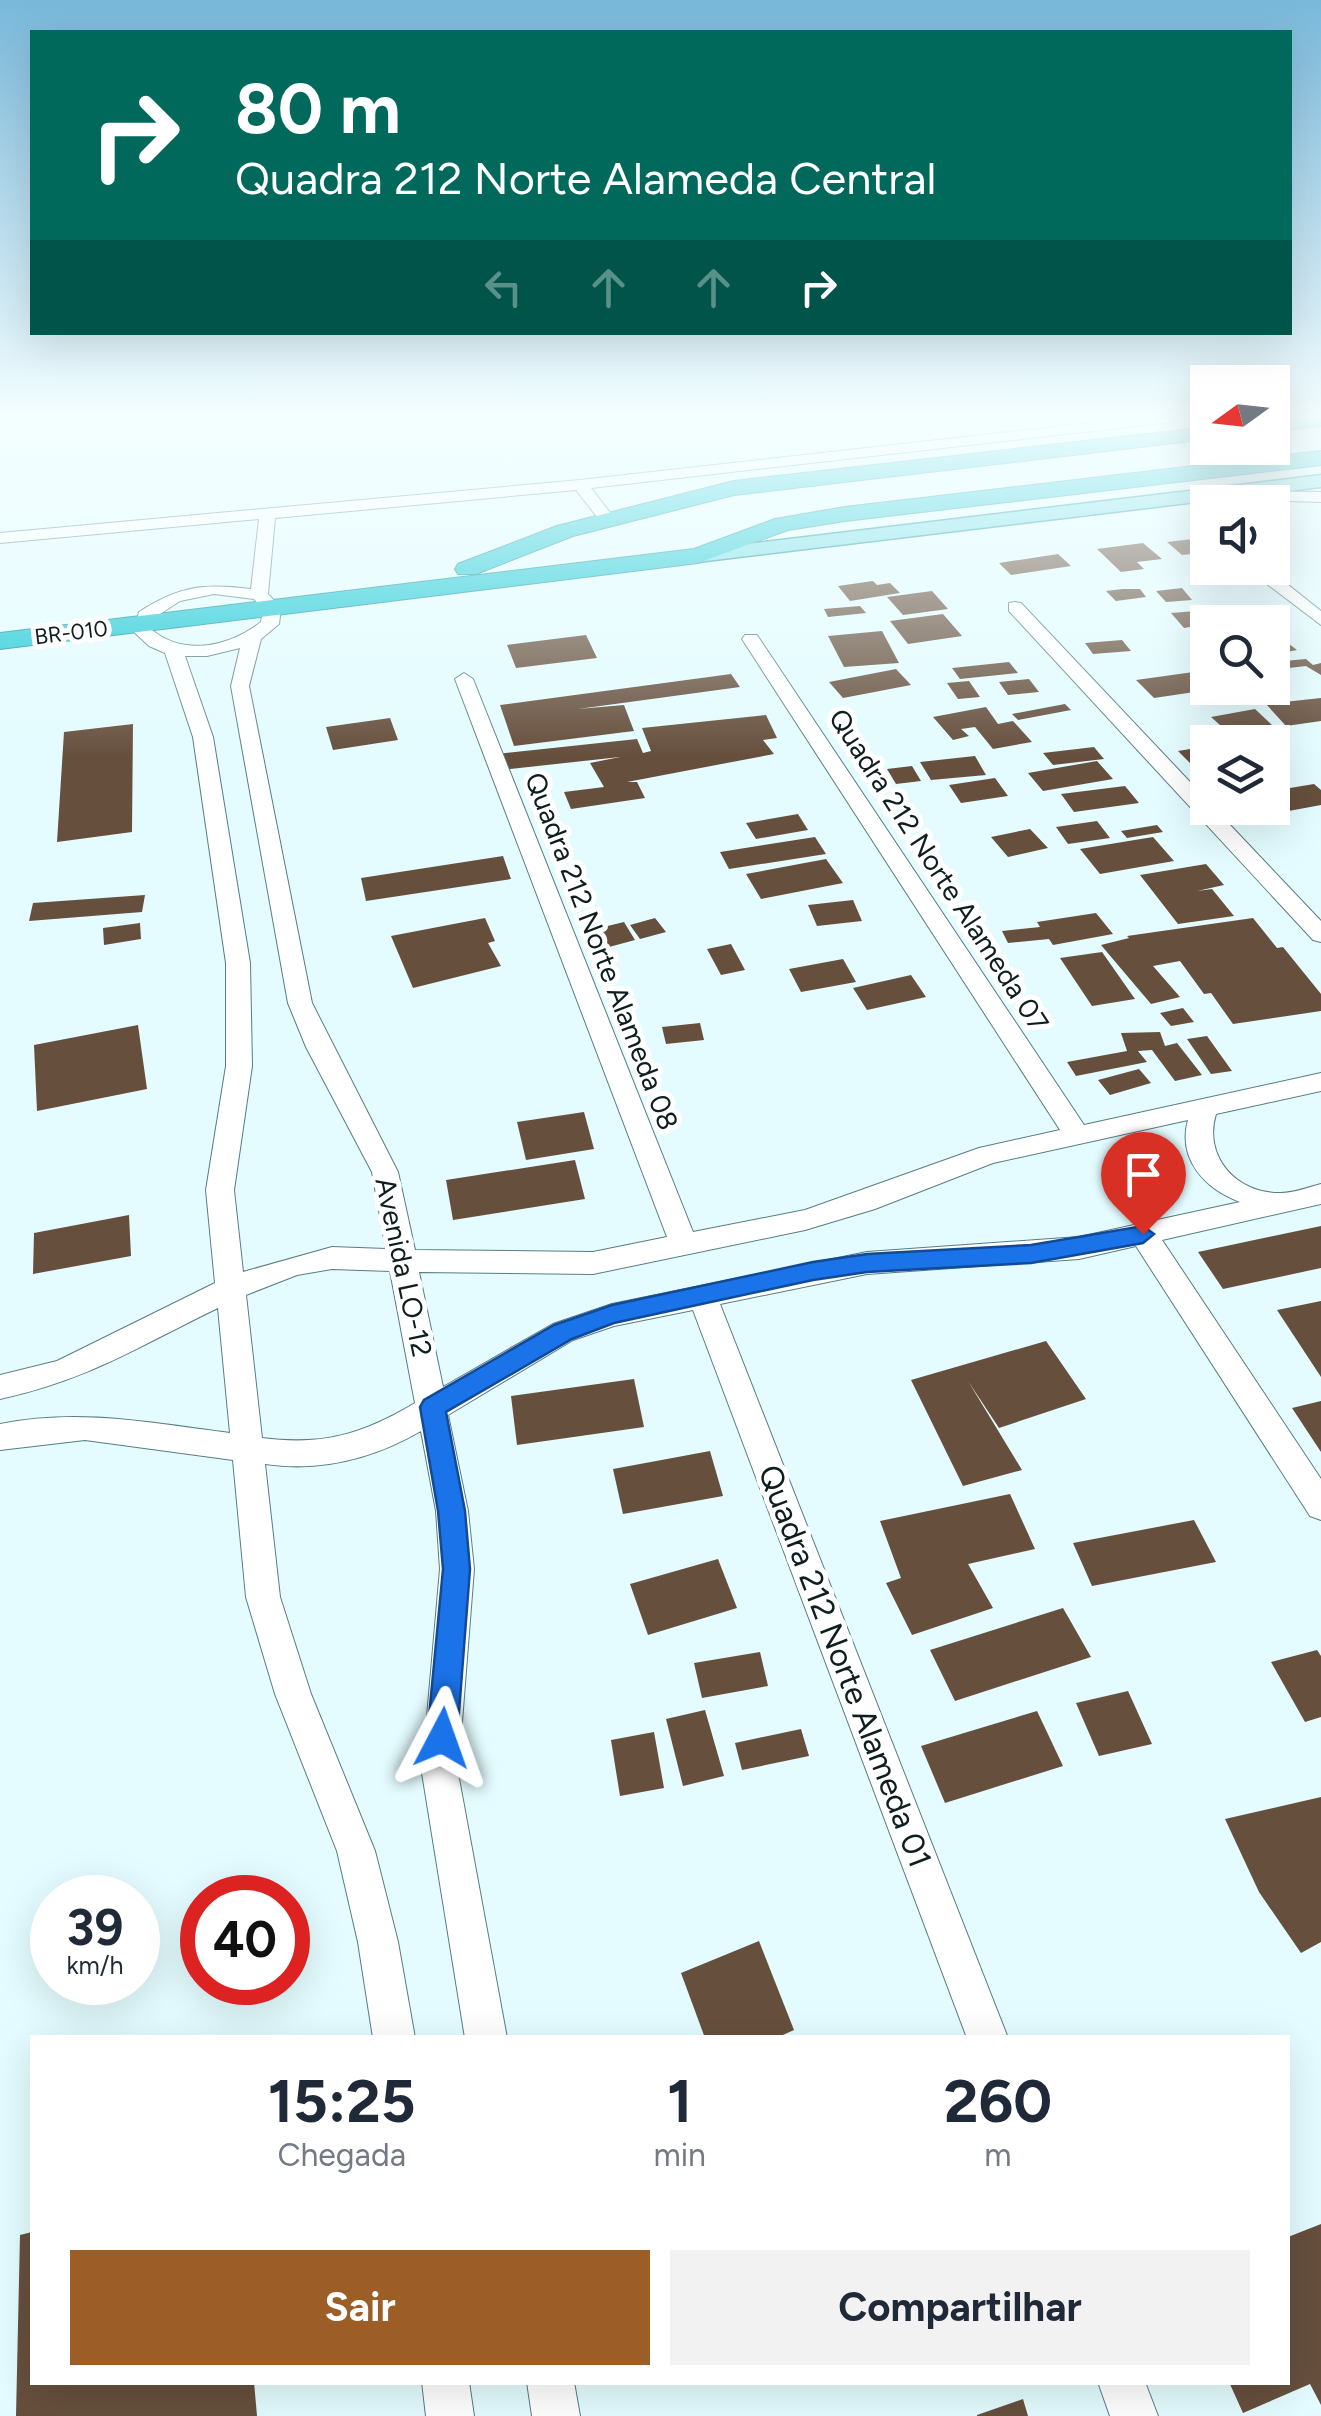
<!DOCTYPE html>
<html lang="pt">
<style>
:root{--surface:#fff;--page:#f2f2f3;--text:#1f2937;--muted:#747a83;--accent:#9d5d27}
body{margin:0;font-family:Figtree,sans-serif;background:var(--page);color:var(--text);height:100vh;display:flex;flex-direction:column;font-size:38px;white-space:nowrap}
*{box-sizing:border-box;margin:0}
p{font-size:32px;color:var(--muted)}
.icon{flex:none;width:55px;height:55px;fill:none;stroke:currentColor;stroke-width:2;stroke-linecap:round;stroke-linejoin:round}
.map{position:relative;flex:1;overflow:hidden}
.side{position:absolute;left:30px;top:2035px;width:1260px;height:350px;display:flex;flex-direction:column;background:var(--surface);border-radius:0px;box-shadow:0 10px 40px #0002}
.side>*{flex:none}
.banner{position:absolute;left:30px;top:30px;width:1262px;height:305px;border-radius:0px;box-shadow:0 10px 40px #0002;background:#00695c;color:#fff;overflow:hidden}
.needle{width:65px;rotate:255deg}
.controls{position:absolute;left:1190px;top:365px;display:grid;gap:20px}
.controls a{display:grid;place-items:center;width:100px;height:100px;border-radius:0px;background:var(--surface);box-shadow:0 10px 40px #0002;font-size:50px}
.speed{position:absolute;left:30px;top:1875px;display:flex;gap:20px;font-size:50px;font-weight:700;text-align:center}
.speed>*{display:grid;place-content:center;width:130px;height:130px;border-radius:50%;background:var(--surface);box-shadow:0 10px 40px #0002;line-height:1}
.speed small{font-size:25px;font-weight:400}
.speed .limit{border:15px solid #d22;background:#fff;color:#111}
.pin{position:absolute;display:grid;place-items:center;width:85px;height:85px;color:#fff;margin:-102px -42px;border-radius:50% 50% 50% 0;rotate:-45deg;box-shadow:0 0 10px #0007}
.pin .icon{rotate:45deg}
.me{position:absolute;width:110px;margin:-55px;rotate:4deg;stroke-linejoin:round;filter:drop-shadow(0 0 8px #0008)}
.turn{display:flex;align-items:center;gap:35px;height:210px;padding:0 40px;font-size:45px}
.turn .icon{width:130px;height:130px;stroke-width:2.5}
.turn b{display:block;font-size:70px;line-height:85px}
.lanes{display:flex;align-items:center;height:95px;padding:0 40px;background:#0003;justify-content:center;gap:50px;direction:ltr}
.lanes .off{opacity:.35}
.eta{display:flex;justify-content:space-evenly;align-items:center;height:170px;text-align:center}
.eta b{font-size:60px;font-weight:700;line-height:70px}
.cta{display:flex;gap:20px;margin-top:auto;padding:20px 40px}
.cta a{flex:1;height:115px;border-radius:0px;background:var(--accent);color:#fff;font-size:40px;font-weight:700;line-height:115px;text-align:center}
.cta a+a{background:var(--page);color:var(--text)}
.map>svg:first-child{display:block}
.building{fill:#664f3d}
.lines{fill:none;stroke-linecap:round;stroke-linejoin:round}
.minor-casing{stroke:#587d81;stroke-width:2}
.major-casing{stroke:#148c95;stroke-width:3}
.highway-casing{stroke:#148c95;stroke-width:2}
.minor{fill:#fff;fill-rule:evenodd}
.major{fill:#74dde5;fill-rule:evenodd}
.highway{fill:#18c7d4;fill-rule:evenodd}
.route{fill:#1a73e8;stroke:#114b97;stroke-width:2.5}
.labels{text-anchor:middle;stroke-width:10;stroke-linejoin:round;paint-order:stroke}
.far-street-label{font-size:22px;fill:#0e1e1f;stroke:#fff}
.street-label{font-size:28px;fill:#0e1e1f;stroke:#fff}
.near-street-label{font-size:32px;fill:#0e1e1f;stroke:#fff}
</style>
<div class="map">
<svg width="1321" height="2416" viewBox="0 0 1321 2416">
<rect width="100%" height="100%" fill="#e4fcff"/>
<!-- building -->
<path class="building" d="M1201,538L1208,544V552L1182,555L1167,542Z
M1143,543L1162,559L1137,562L1144,569L1121,572L1097,549Z
M1058,554L1071,566L1011,575L999,563Z
M873,581L877,585L890,583L900,593L850,601L838,586Z
M1182,588L1192,600L1166,602L1156,591Z
M1123,589H1140L1146,597L1116,601L1106,591Z
M932,591L948,609L903,615L887,597Z
M860,606L866,613L828,617L824,609Z
M1208,610L1219,622L1184,628L1171,613Z
M943,614L962,636L908,644L890,621Z
M882,631L899,663L844,667L828,636Z
M586,635L597,658L516,668L507,645Z
M1280,637L1297,650L1272,655V638Z
M1122,640L1131,651L1093,654L1085,643Z
M1306,659L1313,665L1321,663V675L1306,666L1272,670V662Z
M1009,662L1018,673L960,679L952,668Z
M896,669L911,685L843,698L829,682Z
M1208,670V690L1154,698L1136,680Z
M731,674L740,687L578,709L624,705L634,731L514,746L500,705Z
M1029,679L1039,692L1008,695L999,682Z
M969,681L980,697L958,699L947,683Z
M1321,698V721L1286,726L1266,704Z
M1065,704L1071,710L1018,720L1012,714Z
M986,707L998,724L1013,721L1032,742L993,749L975,727L961,729L969,736L953,740L933,717Z
M1255,709L1274,727L1230,734L1211,717Z
M766,715L777,738L763,740L774,754L627,782H637L645,798L571,809L564,792L604,787L590,763L620,757L501,770L497,754L637,739L643,753L651,751L642,728Z
M390,718L398,740L333,750L326,727Z
M133,724L132,832L57,842L64,732Z
M1094,747L1104,759L1053,765L1043,753Z
M1196,748L1208,761V763L1192,765L1178,751Z
M975,756L986,775L931,780L920,762Z
M1097,761L1113,779L1043,791L1028,773Z
M912,766L921,781L896,784L887,769Z
M995,778L1008,796L961,803L949,785Z
M1314,784L1321,790V805L1257,817L1248,808H1272V791Z
M1125,786L1139,803L1074,812L1061,794Z
M798,814L808,830L756,839L746,823Z
M1097,821L1110,838L1068,844L1056,827Z
M1157,825L1163,832L1127,838L1121,831Z
M1030,829L1048,848L1008,857L991,837Z
M815,837L826,854L729,869L720,852Z
M1153,837L1174,861L1100,874L1080,849Z
M503,856L511,879L366,901L361,878Z
M826,859L843,883L761,899L746,874Z
M1206,864L1224,885L1197,891L1212,889L1234,916L1178,924L1140,875Z
M145,895L142,912L29,921L33,903Z
M853,900L862,921L817,926L808,905Z
M1096,913L1113,934L1053,945L1049,939L1008,943L1002,931L1040,927L1037,922Z
M485,918L495,941L488,943L501,966L413,988L391,936Z
M655,918L666,932L640,939L630,925Z
M1253,918L1277,948L1283,947L1321,994V1011L1233,1024L1211,993L1204,994L1180,961L1153,966L1180,997L1151,1004L1101,945L1129,938L1127,936Z
M624,922L635,940L598,950L587,931Z
M140,923L141,939L104,945L103,928Z
M731,944L745,970L721,975L707,949Z
M1102,952L1135,999L1092,1006L1060,958Z
M843,959L856,982L801,992L789,969Z
M911,975L926,997L867,1010L853,988Z
M1183,1008L1194,1022L1171,1026L1160,1013Z
M700,1023L704,1040L666,1044L662,1027Z
M138,1025L147,1089L37,1111L34,1045Z
M1160,1032L1165,1046L1177,1043L1202,1075L1175,1081L1152,1050L1138,1051L1147,1062L1076,1076L1067,1062L1127,1051L1121,1033Z
M1207,1036L1232,1071L1211,1074L1187,1039Z
M1139,1069L1151,1083L1110,1095L1098,1080Z
M584,1112L594,1149L526,1160L517,1122Z
M575,1160L585,1199L453,1220L446,1180Z
M129,1215L131,1256L33,1274L34,1233Z
M1321,1226V1268L1223,1289L1198,1252Z
M1321,1301V1377L1277,1310Z
M1046,1341L1086,1399L999,1428L968,1381L1022,1470L963,1486L911,1380Z
M634,1379L644,1427L517,1445L511,1396Z
M1321,1401V1452L1292,1408Z
M710,1451L723,1496L623,1514L613,1469Z
M1010,1494L1035,1549L968,1564L993,1608L912,1635L886,1583L901,1578L880,1521Z
M1194,1520L1216,1562L1092,1586L1073,1543Z
M718,1559L737,1608L648,1635L630,1584Z
M1063,1608L1091,1657L955,1701L930,1650Z
M1317,1650L1321,1656V1717L1305,1722L1271,1662Z
M760,1652L768,1686L702,1698L694,1663Z
M1128,1691L1152,1744L1099,1756L1076,1703Z
M705,1710L724,1776L683,1786L666,1719Z
M1037,1711L1063,1766L945,1803L921,1746Z
M801,1729L809,1756L742,1770L735,1743Z
M654,1732L664,1788L620,1796L611,1740Z
M1321,1797V1942L1301,1953L1259,1892L1225,1819Z
M759,1941L794,2030L776,2038H705L681,1973Z
M1321,2224V2405L1310,2384L1243,2413L1229,2382H1288V2237Z
M32,2232V2382H254L257,2416H16L20,2235Z
M1023,2399L1028,2416H977V2415Z"/>
<g class="lines">
<!-- minor casing -->
<g class="minor-casing">
<path id="minor" d="M1134,418H1179L1172,422L591,488L615,519L607,524L601,522L576,490L275,518L268,594L281,608L279,624L261,639L249,686L312,1003L398,1172L415,1250L593,1252L667,1237L455,679L464,673L473,679L693,1232L805,1210L979,1148L1060,1130L742,639L745,635H757L1084,1125L1321,1073V1091L1216,1114C1203,1156 1236,1194 1281,1193C1294,1193 1309,1187 1321,1184V1204L1162,1240L1321,1479V1520L1310,1516L1136,1246L1079,1259L867,1274L720,1304L1008,2038H967L693,1310L614,1326L573,1340L448,1415L468,1511L474,1569L458,1773L507,2038H465L422,1773L440,1569L436,1511L421,1431C373,1459 320,1472 265,1464L280,1597L311,1694L375,1851L398,1942L415,2038H373L358,1942L337,1851L275,1694L246,1597L233,1460L85,1440L0,1450V1424C80,1408 151,1423 230,1433L218,1308C139,1346 88,1380 0,1399V1375L57,1361L215,1283L206,1190L226,1066V963L193,737L165,653L149,646L134,632L139,612C179,586 204,583 251,589L259,519L0,543V533L580,480ZM214,594L254,599L263,609L261,622C230,646 185,657 152,630L154,618L180,601ZM240,648L231,686L288,1003L306,1047L372,1172L386,1249L332,1247L243,1272L234,1190L252,1066L250,963L213,737L185,656H207ZM1188,1120C1177,1159 1205,1189 1240,1202L1079,1237L867,1252L612,1304L553,1324L443,1387L419,1272L593,1274L805,1230L875,1209L993,1163ZM332,1269L390,1271L415,1403C363,1434 323,1446 262,1438L246,1295L297,1275Z
M1222,491L1321,492V502L1216,499L1214,496Z
M1255,568H1267L1321,611V625L1255,575Z
M1015,602L1021,603L1208,801V808H1214L1321,921V942L1313,940L1009,611V603Z
M422,2382H469L474,2416H426Z
M527,2382H574L580,2416H532Z
M1098,2382H1145L1158,2416H1110Z"/>
</g>
<!-- major casing -->
<g class="major-casing">
<path id="major" d="M1321,475V487L698,562L687,556L698,550Z"/>
</g>
<!-- highway casing -->
<g class="highway-casing">
<path id="highway" d="M1321,418V426L1272,432V420Z
M1208,427V439L734,495L573,536L476,574H458L455,569L458,564L557,526L734,481Z
M1321,451V465L845,521L788,530L698,563L0,649V633L694,549L775,519L845,507Z"/>
</g>
<!-- minor -->
<use href="#minor" class="minor"/>
<!-- major -->
<use href="#major" class="major"/>
<!-- highway -->
<use href="#highway" class="highway"/>
</g>
<!-- sky -->
<linearGradient id="sky" x2="0" y2="1"><stop stop-color="#79b8da"/><stop offset="0.55" stop-color="#f3feff"/><stop offset="1" stop-color="#f3feff" stop-opacity="0"/></linearGradient>
<rect width="1321" height="756" fill="url(#sky)"/>
<!-- route -->
<path class="route" d="M1143,1226L1154,1234L1143,1243L1031,1263L867,1272L813,1280L614,1323L572,1339L446,1412L465,1511L470,1569L457,1738L452,1748L442,1753L431,1748L427,1738L443,1569L438,1511L420,1407L424,1400L554,1325L612,1305L813,1262L867,1254L1031,1245Z"/>
<g class="labels">
<!-- far-street labels -->
<g class="far-street-label">
<text transform="translate(71 632) rotate(-7)" y="8">BR-010</text>
</g>
<!-- street labels -->
<g class="street-label">
<text transform="translate(939 870) rotate(57)" y="10">Quadra 212 Norte Alameda 07</text>
<text transform="translate(602 951) rotate(69)" y="10">Quadra 212 Norte Alameda 08</text>
<text transform="translate(404 1267) rotate(78)" y="10">Avenida LO-12</text>
</g>
<!-- near-street labels -->
<g class="near-street-label">
<text transform="translate(845 1666) rotate(69)" y="11">Quadra 212 Norte Alameda 01</text>
</g>
</g>
</svg>
<div class="controls">
<a><svg class="needle" viewBox="-14 -14 28 28"><path d="M0-13l5 13h-10z" fill="#e53935"/><path d="M0 13l5-13h-10z" fill="#747a83"/></svg></a>
<a><svg class="icon" aria-label="sound" viewBox="0 0 24 24"><path d="M4 9h4l5-4v14l-5-4H4zM17 9q2 3 0 6"/></svg></a>
<a><svg class="icon" aria-label="search" viewBox="0 0 24 24"><circle cx="10" cy="10" r="6"/><path d="M15 15l6 6"/></svg></a>
<a><svg class="icon" aria-label="layers" viewBox="0 0 24 24"><path d="M12 4l9 5-9 5-9-5zM3 14l9 5 9-5"/></svg></a>
</div>
<div class="speed"><div>39<small>km/h</small></div><div class="limit">40</div></div>
<div class="pin" style="left:1143px;top:1234px;background:#d93025"><svg class="icon" aria-label="arrive" viewBox="0 0 24 24"><path d="M6 21V4h12l-3 4 3 4H6"/></svg></div>
<svg class="me" style="left:442px;top:1738px" viewBox="-20 -20 40 40"><path d="M0-17L14 15 0 8-14 15z" fill="#1a73e8" stroke="#fff" stroke-width="4"/></svg>
<div class="banner">
<div class="turn"><svg class="icon" aria-label="right" viewBox="0 0 24 24"><path d="M7 20v-9h11M14 6l5 5-5 5"/></svg><div><b>80 m</b>Quadra 212 Norte Alameda Central</div></div>
<div class="lanes"><svg class="icon off" aria-label="left" viewBox="0 0 24 24"><path d="M17 20v-9H6M10 6l-5 5 5 5"/></svg><svg class="icon off" aria-label="ahead" viewBox="0 0 24 24"><path d="M12 20V5M6 11l6-6 6 6"/></svg><svg class="icon off" aria-label="ahead" viewBox="0 0 24 24"><path d="M12 20V5M6 11l6-6 6 6"/></svg><svg class="icon" aria-label="right" viewBox="0 0 24 24"><path d="M7 20v-9h11M14 6l5 5-5 5"/></svg></div>
</div>
<section class="side">
<div class="eta">
<div><b>15:25</b><p>Chegada</p></div>
<div><b>1</b><p>min</p></div>
<div><b>260</b><p>m</p></div>
</div>
<div class="cta"><a>Sair</a><a>Compartilhar</a></div>
</section>
</div>
